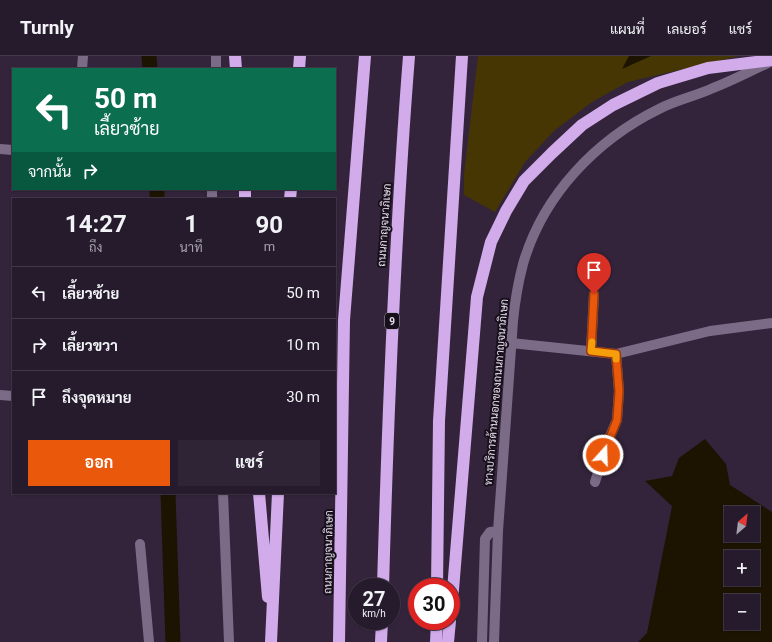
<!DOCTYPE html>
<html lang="th">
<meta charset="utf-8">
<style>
:root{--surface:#261b2d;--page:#2e2435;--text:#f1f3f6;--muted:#a4a1aa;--line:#423949;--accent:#ea580c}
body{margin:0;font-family:Roboto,Sarabun,sans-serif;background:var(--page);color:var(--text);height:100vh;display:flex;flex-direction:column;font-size:15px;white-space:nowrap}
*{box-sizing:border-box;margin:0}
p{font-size:13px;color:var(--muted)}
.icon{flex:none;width:22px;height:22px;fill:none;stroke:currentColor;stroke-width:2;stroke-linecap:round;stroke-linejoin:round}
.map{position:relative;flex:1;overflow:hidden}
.side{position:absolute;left:12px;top:142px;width:324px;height:296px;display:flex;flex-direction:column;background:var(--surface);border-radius:0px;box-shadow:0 1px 3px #0004,0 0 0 1px var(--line)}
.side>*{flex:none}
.guide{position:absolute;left:12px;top:12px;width:324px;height:122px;border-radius:0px;box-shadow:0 1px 3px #0004,0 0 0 1px var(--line);background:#0b6e4f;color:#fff;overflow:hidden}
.needle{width:26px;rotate:28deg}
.controls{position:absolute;left:724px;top:450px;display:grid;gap:8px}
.controls a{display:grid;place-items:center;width:36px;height:36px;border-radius:0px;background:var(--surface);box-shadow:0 1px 3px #0004,0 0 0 1px var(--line);font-size:20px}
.speed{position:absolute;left:348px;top:522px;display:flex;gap:8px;font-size:20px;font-weight:700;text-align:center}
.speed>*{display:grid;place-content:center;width:52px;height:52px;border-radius:50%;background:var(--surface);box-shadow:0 1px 3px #0004,0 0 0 1px var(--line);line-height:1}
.speed small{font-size:10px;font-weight:400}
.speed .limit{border:6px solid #d22;background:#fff;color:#111}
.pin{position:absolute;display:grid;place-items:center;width:34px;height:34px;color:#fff;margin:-41px -17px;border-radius:50% 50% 50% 0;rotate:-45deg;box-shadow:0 0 4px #0007}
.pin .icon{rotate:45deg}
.me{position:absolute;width:44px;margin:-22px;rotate:20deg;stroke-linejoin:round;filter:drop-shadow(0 0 3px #0008)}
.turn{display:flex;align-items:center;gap:14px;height:84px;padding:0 16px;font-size:18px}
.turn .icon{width:52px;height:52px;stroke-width:2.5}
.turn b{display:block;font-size:28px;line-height:34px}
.then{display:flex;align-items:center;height:38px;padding:0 16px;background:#0003;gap:8px;font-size:15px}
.eta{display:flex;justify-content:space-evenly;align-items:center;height:68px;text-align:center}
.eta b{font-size:24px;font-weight:700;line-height:28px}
.action{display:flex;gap:8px;margin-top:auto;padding:8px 16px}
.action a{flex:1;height:46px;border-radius:0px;background:var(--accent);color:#fff;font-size:16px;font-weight:700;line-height:46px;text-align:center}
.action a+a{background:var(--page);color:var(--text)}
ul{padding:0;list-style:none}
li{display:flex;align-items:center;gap:12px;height:52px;padding:0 16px;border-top:1px solid var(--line)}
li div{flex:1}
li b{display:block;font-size:15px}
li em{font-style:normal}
header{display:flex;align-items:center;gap:24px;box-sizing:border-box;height:56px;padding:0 20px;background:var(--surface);border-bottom:1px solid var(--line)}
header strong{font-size:19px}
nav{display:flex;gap:22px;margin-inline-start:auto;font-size:14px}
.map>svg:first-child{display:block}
.green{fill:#463603}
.water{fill:#1c1401;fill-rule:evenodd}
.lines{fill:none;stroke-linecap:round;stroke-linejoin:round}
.canal{stroke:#1c1401;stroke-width:15}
.street{stroke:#7c6b87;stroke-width:10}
.secondary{stroke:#7c6b87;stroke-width:10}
.highway{stroke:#d2abea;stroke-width:12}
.route-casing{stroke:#983908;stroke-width:10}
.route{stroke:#ea580c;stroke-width:7}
.slow{stroke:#f59e0b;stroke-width:7}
.labels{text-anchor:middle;stroke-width:4;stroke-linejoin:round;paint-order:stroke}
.shield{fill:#17101b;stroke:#a9a0af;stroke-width:1}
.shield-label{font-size:10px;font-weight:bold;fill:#e8deee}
.street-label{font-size:11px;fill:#e8deee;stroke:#17101b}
</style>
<header>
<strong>Turnly</strong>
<nav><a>แผนที่</a><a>เลเยอร์</a><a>แชร์</a></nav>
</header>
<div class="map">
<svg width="772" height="586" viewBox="0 0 772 586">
<rect width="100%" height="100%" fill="#33243c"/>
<!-- green -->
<path class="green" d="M478,0H739L628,26L592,46L554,75L525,106L495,156L464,139V118Z"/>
<!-- water -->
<path class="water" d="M629,0H651L622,13Z
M705,383L726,408L730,429L772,456V586H638L647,577L672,450L645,425L672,420L679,402ZM731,457H753V479H731ZM731,501H753V523H731ZM731,545H753V567H731Z"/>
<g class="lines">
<!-- canal -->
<path class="canal" d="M149,0L150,13
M157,133V143
M168,437L173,586"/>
<!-- street -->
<path class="street" d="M82,13L83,0
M0,93L13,94
M511,287L616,298L710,275L772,267
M591,295L594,238
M0,339L13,340
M595,426L608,385L617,364L619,335L616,298
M140,488L149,586"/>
<!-- secondary -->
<path class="secondary" d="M216,13V0
M212,133V143
M223,437L229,586
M482,586L485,483L490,476L498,475
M494,586L498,475L513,265C515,245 518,227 523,208C543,139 596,84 659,53C676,44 696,40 713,32C732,25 750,15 768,7"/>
<!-- highway -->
<path class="highway" d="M235,0L236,13
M299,13L300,0
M245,133V143
M290,143L291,133
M259,437L268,541
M383,531C388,354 395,177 409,0
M437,531L439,365L462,0
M451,558L477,241L491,186L506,155L524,125L552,97L582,69L613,49L658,27L708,12L772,4
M271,586L278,437
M339,586L344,264L365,0
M381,586L382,565
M436,586L437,565
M448,586L450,565"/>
</g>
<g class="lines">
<!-- route casing -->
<g class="route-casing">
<path id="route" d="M594,238L591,295L616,298L619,335L617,364L603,399"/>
</g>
<!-- route -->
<use href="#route" class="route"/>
<!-- slow -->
<path class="slow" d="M592,286L591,295L616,298V303"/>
</g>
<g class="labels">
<!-- shield labels -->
<rect class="shield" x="385" y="257" width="14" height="16" rx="3"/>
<g class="shield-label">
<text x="392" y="269">9</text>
</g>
<!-- street labels -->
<g class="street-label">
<text transform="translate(384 169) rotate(-86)" y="4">ถนนกาญจนาภิเษก</text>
<text transform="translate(496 336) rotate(-85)" y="4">ทางบริการด้านนอกของถนนกาญจนาภิเษก</text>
<text transform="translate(328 496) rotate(-89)" y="4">ถนนกาญจนาภิเษก</text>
</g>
</g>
</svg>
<div class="controls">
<a><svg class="needle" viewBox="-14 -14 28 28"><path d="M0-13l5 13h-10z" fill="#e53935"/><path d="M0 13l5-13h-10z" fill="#a4a1aa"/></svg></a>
<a>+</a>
<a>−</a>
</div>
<div class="speed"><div>27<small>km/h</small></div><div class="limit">30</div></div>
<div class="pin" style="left:594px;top:238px;background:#d93025"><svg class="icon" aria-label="arrive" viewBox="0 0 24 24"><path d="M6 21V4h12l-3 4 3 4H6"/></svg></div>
<svg class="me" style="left:603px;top:399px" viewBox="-20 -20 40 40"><circle r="17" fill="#ea580c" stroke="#fff" stroke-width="3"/><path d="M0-11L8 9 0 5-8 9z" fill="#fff"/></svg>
<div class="guide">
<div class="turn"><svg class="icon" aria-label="left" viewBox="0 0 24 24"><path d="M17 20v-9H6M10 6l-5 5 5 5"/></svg><div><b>50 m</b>เลี้ยวซ้าย</div></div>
<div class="then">จากนั้น<svg class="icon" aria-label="right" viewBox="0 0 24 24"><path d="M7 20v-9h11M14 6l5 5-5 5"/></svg></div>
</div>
<section class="side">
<div class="eta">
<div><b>14:27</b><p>ถึง</p></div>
<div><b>1</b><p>นาที</p></div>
<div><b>90</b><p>m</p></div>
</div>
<ul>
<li><svg class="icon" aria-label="left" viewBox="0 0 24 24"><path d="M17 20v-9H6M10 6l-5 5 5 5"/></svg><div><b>เลี้ยวซ้าย</b></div><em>50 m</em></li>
<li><svg class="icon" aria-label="right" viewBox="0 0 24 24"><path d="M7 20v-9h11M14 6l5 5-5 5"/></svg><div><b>เลี้ยวขวา</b></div><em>10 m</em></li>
<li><svg class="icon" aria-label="arrive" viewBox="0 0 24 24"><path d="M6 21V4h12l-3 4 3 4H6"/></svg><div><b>ถึงจุดหมาย</b></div><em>30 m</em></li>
</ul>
<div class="action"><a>ออก</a><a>แชร์</a></div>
</section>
</div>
